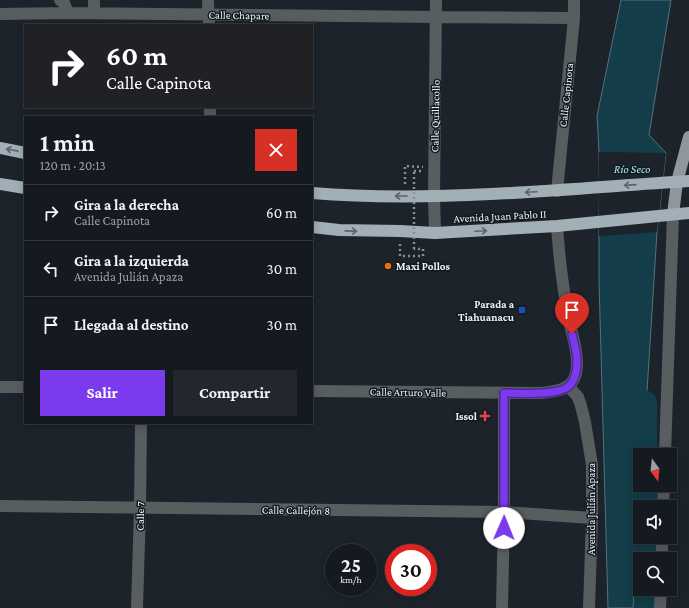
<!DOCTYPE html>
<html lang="es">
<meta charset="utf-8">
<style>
:root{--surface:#151a20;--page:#22272d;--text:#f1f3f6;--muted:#9da1a5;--line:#34383e;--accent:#7c3aed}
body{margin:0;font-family:"Crimson Pro",serif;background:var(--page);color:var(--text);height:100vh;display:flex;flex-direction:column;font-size:15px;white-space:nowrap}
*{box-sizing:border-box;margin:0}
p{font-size:13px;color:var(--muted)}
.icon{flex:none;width:22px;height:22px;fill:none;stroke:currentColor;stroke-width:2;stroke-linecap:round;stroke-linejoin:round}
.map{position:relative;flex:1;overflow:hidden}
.panel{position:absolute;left:24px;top:116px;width:289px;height:308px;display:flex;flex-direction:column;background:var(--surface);border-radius:0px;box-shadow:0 2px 10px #0003,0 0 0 1px var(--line)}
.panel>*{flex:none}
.top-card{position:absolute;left:24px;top:24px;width:289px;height:84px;border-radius:0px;box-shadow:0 2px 10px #0003,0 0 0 1px var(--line);background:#202124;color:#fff;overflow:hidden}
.needle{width:26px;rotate:165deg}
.controls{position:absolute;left:633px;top:448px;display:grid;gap:8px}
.controls a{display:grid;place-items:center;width:44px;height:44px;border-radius:0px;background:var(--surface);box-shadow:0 2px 10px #0003,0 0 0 1px var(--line);font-size:20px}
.speed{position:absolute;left:325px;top:544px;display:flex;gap:8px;font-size:20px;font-weight:700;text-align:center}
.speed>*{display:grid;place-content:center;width:52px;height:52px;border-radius:50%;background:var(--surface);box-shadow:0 2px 10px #0003,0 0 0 1px var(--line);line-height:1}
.speed small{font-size:10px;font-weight:400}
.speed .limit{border:6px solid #d22;background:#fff;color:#111}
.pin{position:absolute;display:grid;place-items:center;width:34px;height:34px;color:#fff;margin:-41px -17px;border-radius:50% 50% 50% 0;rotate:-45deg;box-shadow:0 0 4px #0007}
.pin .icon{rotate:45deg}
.me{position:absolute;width:44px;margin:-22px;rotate:1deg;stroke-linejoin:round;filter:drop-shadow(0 0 3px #0008)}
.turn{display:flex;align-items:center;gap:14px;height:84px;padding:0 16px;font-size:18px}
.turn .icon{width:52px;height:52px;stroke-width:2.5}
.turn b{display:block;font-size:28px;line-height:34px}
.round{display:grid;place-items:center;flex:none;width:42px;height:42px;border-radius:0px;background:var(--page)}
.overview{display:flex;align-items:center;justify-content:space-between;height:68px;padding:0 16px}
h1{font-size:24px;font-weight:700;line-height:30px}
.action{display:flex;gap:8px;margin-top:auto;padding:8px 16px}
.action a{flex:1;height:46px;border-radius:0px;background:var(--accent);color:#fff;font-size:16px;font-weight:700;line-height:46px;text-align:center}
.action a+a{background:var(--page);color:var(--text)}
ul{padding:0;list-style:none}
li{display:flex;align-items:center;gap:12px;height:56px;padding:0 16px;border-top:1px solid var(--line)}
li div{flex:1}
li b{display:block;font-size:15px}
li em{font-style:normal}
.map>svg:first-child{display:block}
.water{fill:#123d49;stroke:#54737d}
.pier{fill:#1c232a}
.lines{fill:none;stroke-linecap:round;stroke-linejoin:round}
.river{stroke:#123d49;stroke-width:26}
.path{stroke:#898f95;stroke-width:2.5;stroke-dasharray:2 3;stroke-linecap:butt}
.minor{stroke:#585d60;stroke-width:12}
.major{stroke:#8e989e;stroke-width:12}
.highway{stroke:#a3afb6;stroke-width:12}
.path-bridge{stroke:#898f95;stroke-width:2.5;stroke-dasharray:2 3;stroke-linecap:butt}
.oneway{stroke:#5b646c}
.route-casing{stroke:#51269a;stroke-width:10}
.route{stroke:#7c3aed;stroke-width:7}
.food-dot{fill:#e8710a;stroke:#131a21;stroke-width:1.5}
.transit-dot{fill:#1a4fb4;stroke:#131a21;stroke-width:1.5}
.health-dot{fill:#e0444e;stroke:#131a21;stroke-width:1.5}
.labels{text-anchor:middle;stroke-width:3;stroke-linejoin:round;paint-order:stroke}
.street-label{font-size:11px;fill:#edf2f7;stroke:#131a21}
.poi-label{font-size:11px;font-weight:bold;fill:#edf2f7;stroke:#131a21;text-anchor:end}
.water-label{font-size:12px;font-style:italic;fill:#a8e7fa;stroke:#131a21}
</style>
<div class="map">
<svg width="689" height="608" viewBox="0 0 689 608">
<rect width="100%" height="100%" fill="#1c232a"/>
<!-- water -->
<path class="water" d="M621,0H671L649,135L666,153L657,232L643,455H640V485H641L633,608H608L599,280V152L597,116Z"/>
<!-- pier -->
<path class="pier" d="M599,152L666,153L657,232L599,236L598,187Z"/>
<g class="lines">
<!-- river -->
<path class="river" d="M644,403V455
M645,485V507
M646,537V559
M647,589V608"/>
<!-- path -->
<path class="path" d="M414,171H423
M405,184V166L423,167
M400,244V256H423V249H414"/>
<!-- minor -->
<path class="minor" d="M60,0L64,3L68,13
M94,0V13
M208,0L209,25
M0,14L68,13L436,17L574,18
M210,107V117
M557,191L574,18V0
M435,233L434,197L436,0
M568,386L578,397L581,406L585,422L592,465V518L589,608
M0,387H25
M312,391L542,393C553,391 568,391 574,379C583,359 569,329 567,309C562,282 559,254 557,226
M665,455L673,214
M0,506L504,512L592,518
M663,507L664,485
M662,559V537
M137,608L140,508L141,423
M502,608L504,512V393
M660,608L661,589"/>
<!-- major -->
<path class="major" d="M673,214L677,182L689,137"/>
<!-- highway -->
<path class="highway" d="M0,148L25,153
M0,184L25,188
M312,193C372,198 432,197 491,194C557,191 623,185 689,181
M312,227L339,230L400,231L435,233L557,226L689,213"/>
<!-- path-bridge -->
<path class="path-bridge" d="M414,249V171"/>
</g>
<!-- one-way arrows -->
<defs><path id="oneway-shaft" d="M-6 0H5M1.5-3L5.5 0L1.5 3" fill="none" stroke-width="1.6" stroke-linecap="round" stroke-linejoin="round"/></defs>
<g class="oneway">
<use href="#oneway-shaft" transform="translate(12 150) rotate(-169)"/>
<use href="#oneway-shaft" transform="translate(630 185) rotate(176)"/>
<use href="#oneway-shaft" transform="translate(531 192) rotate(177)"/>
<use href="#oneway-shaft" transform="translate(401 196) rotate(180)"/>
<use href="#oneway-shaft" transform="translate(351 231) rotate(1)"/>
<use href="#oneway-shaft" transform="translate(481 231) rotate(-3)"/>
</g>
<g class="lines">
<!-- route casing -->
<g class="route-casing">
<path id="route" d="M504,528V393C520,393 554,396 568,387C575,381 577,370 577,361C577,352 574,343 572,334"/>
</g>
<!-- route -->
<use href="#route" class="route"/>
</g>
<!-- markers -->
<circle class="food-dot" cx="388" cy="266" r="4"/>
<rect class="transit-dot" x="518" y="306" width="8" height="8" rx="2"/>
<path class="health-dot" d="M483 410h4v4h4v4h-4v4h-4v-4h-4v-4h4z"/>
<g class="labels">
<!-- street labels -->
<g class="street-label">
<text transform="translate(239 15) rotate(1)" y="4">Calle Chapare</text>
<text transform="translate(566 95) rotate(-84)" y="4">Calle Capinota</text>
<text transform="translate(435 116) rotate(-89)" y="4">Calle Quillacollo</text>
<text transform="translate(500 216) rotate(-3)" y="4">Avenida Juan Pablo II</text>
<text transform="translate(408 392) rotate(1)" y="4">Calle Arturo Valle</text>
<text transform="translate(591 509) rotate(-90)" y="4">Avenida Julián Apaza</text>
<text transform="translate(296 510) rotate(1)" y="4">Calle Callejón 8</text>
<text transform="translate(140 516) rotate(-89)" y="4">Calle 7</text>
</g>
<!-- poi labels -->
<g class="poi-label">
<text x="396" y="270" text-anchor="start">Maxi Pollos</text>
<text x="514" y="308">Parada a<tspan x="514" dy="13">Tiahuanacu</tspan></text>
<text x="477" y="420">Issol</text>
</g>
<!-- water labels -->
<g class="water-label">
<text x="632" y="173">Río Seco</text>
</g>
</g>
</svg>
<div class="controls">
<a><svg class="needle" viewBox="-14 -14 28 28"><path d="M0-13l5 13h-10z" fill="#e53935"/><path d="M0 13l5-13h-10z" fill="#9da1a5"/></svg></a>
<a><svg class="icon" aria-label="sound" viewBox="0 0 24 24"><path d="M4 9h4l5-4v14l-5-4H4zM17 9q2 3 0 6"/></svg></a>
<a><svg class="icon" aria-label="search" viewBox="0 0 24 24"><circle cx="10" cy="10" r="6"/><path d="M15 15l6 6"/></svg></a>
</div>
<div class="speed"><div>25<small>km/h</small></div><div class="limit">30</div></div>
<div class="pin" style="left:572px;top:334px;background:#d93025"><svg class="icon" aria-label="arrive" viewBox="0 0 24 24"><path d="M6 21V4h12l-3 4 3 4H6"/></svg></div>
<svg class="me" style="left:504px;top:528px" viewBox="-20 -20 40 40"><circle r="19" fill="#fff"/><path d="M0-13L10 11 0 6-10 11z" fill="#7c3aed"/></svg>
<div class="top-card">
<div class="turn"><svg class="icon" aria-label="right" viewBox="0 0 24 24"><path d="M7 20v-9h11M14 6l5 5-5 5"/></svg><div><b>60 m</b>Calle Capinota</div></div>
</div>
<section class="panel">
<div class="overview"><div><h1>1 min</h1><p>120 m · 20:13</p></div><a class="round" style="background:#d93025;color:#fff"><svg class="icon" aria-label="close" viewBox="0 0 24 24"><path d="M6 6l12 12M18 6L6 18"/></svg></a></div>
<ul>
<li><svg class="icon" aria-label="right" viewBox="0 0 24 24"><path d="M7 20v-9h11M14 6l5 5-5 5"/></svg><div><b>Gira a la derecha</b><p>Calle Capinota</p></div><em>60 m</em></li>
<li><svg class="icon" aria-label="left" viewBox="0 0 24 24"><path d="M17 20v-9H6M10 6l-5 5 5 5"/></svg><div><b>Gira a la izquierda</b><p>Avenida Julián Apaza</p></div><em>30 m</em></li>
<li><svg class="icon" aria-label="arrive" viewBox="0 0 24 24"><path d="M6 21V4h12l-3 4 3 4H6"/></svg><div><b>Llegada al destino</b></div><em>30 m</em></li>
</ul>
<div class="action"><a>Salir</a><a>Compartir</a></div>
</section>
</div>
